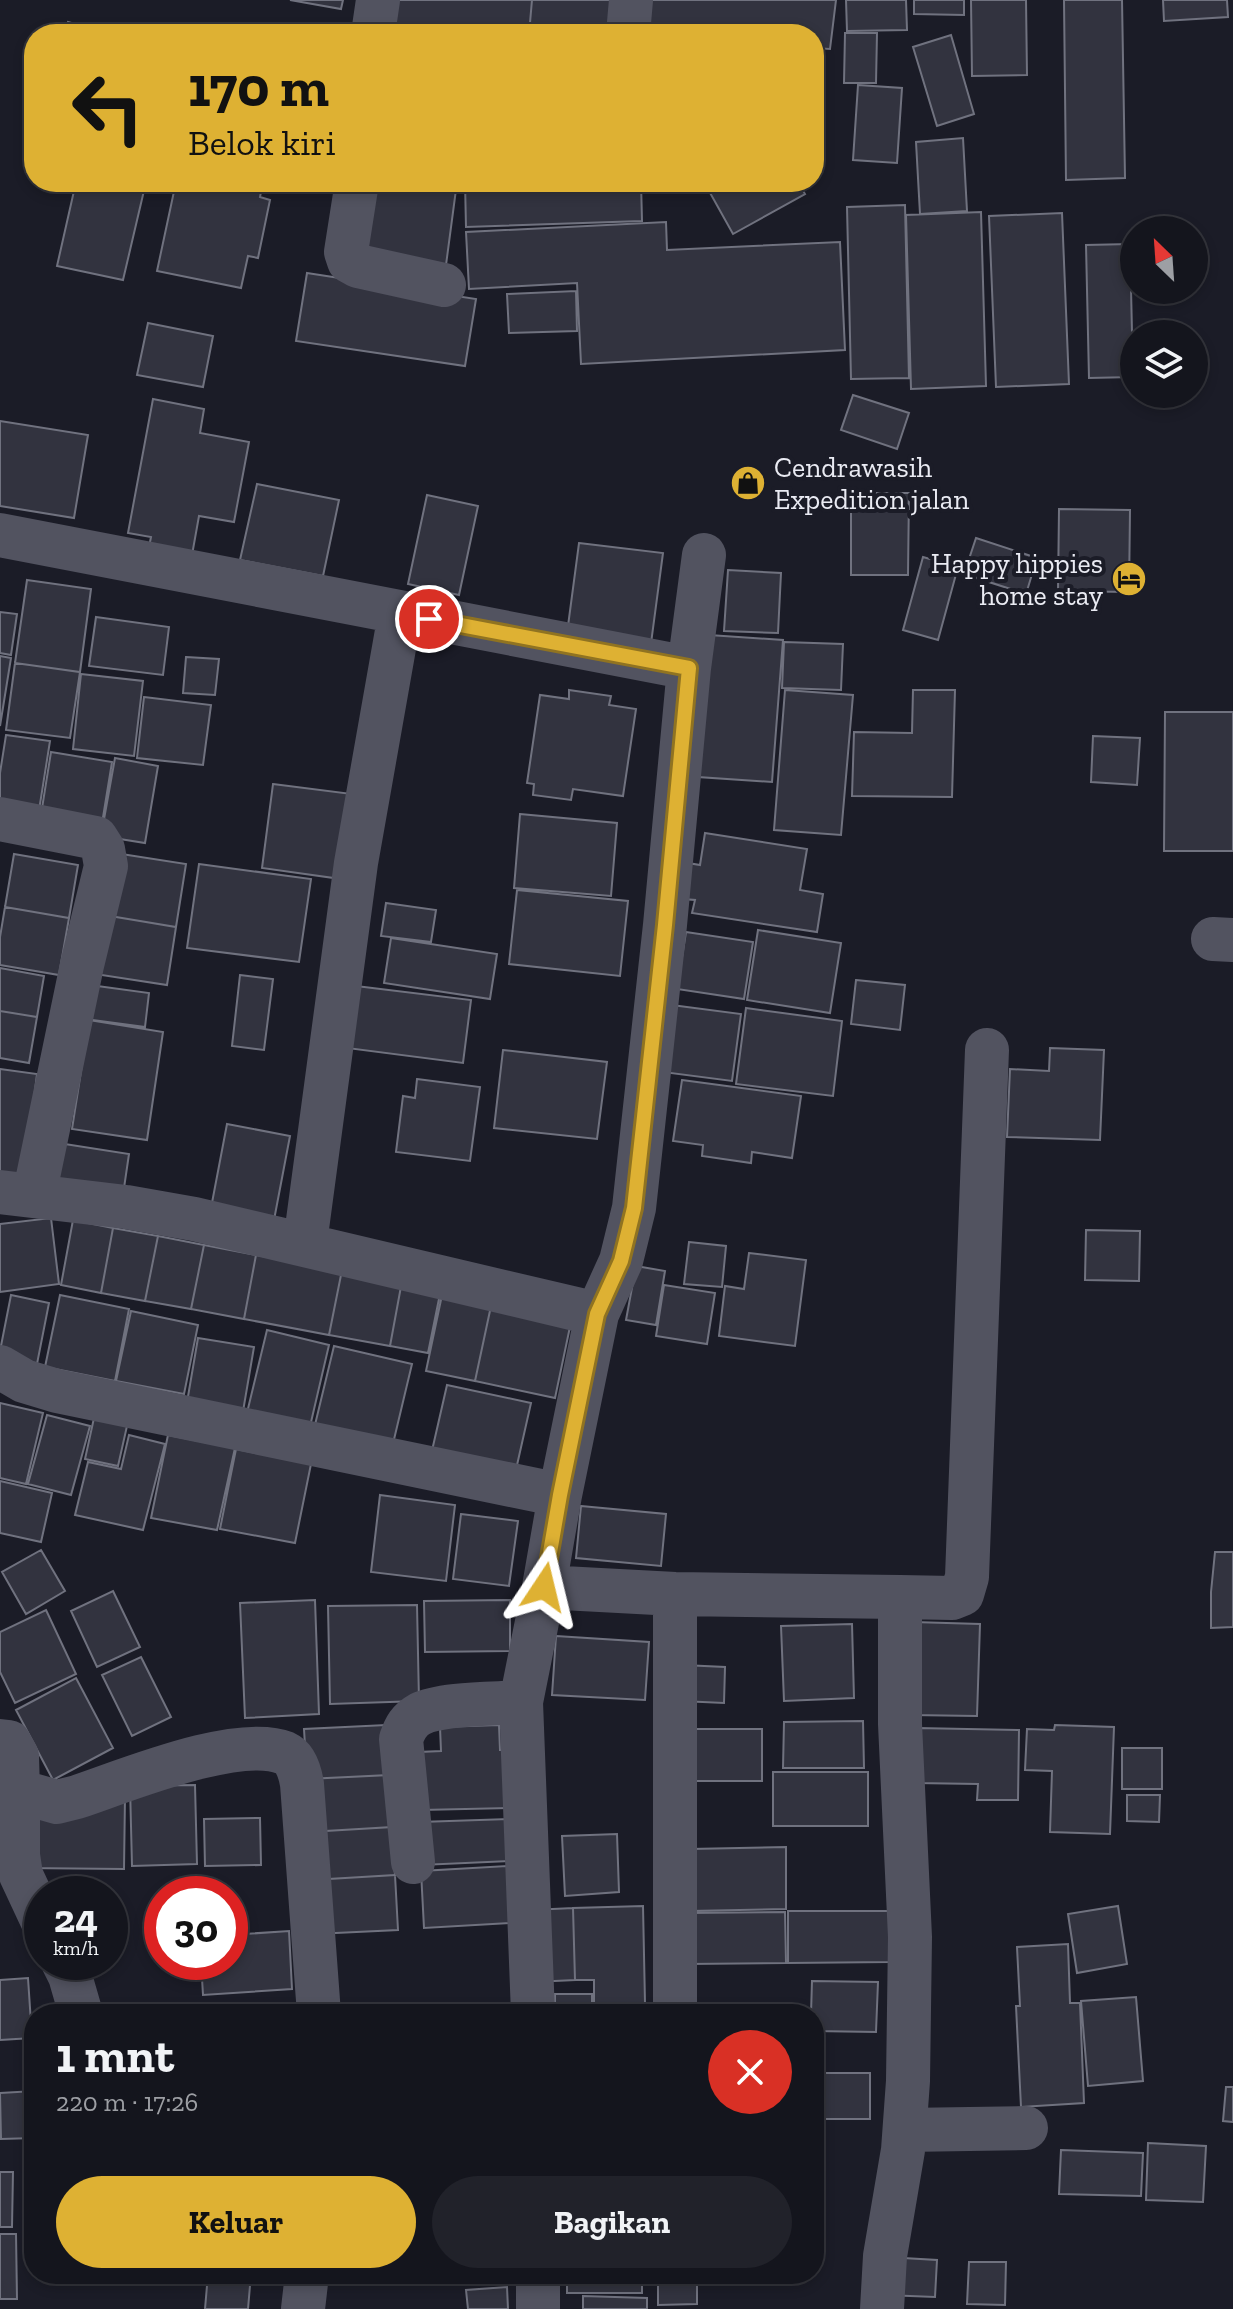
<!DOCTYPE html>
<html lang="id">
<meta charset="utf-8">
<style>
:root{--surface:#14151d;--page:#21222a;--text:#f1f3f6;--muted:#9d9fa4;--line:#33343b;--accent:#deb133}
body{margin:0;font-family:"Zilla Slab",serif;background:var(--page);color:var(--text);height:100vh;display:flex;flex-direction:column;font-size:30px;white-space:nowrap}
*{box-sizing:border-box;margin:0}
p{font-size:26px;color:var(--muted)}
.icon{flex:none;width:44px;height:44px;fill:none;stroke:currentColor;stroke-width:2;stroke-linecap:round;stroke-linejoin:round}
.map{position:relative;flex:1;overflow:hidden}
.sheet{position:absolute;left:24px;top:2004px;width:800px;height:280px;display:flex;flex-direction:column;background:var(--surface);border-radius:32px;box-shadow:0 4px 12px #0003,0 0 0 2px var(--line)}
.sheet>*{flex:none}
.guide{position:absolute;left:24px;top:24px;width:800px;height:168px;border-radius:32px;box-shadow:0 4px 12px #0003,0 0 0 2px var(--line);background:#deb133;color:#111;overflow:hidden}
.needle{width:52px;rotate:335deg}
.tools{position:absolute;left:1120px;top:216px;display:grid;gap:16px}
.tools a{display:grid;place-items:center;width:88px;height:88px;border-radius:50%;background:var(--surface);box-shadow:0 4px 12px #0003,0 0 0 2px var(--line);font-size:40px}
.speed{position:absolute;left:24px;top:1876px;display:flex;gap:16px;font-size:40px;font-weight:700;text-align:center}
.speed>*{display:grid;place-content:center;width:104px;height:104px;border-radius:50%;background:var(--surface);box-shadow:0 4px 12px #0003,0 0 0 2px var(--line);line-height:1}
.speed small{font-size:20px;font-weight:400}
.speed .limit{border:12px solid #d22;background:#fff;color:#111}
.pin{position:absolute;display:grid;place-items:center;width:68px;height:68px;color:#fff;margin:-34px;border:4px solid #fff;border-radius:50%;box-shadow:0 2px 8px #0007}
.me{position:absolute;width:88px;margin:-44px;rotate:10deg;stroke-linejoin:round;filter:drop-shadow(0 0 6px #0008)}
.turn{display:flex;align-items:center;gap:28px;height:168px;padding:0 32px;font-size:36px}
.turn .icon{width:104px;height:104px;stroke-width:2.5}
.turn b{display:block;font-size:56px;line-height:68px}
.round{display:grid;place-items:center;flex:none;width:84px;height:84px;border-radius:42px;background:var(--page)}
.overview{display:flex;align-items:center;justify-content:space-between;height:136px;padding:0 32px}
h1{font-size:48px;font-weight:800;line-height:60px}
.action{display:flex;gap:16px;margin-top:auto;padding:16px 32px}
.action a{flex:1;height:92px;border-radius:48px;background:var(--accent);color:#111;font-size:32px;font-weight:800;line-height:92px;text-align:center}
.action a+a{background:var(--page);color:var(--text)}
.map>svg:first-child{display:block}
.building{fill:#32333f;stroke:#70727f;stroke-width:2}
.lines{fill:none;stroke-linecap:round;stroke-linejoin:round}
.minor{stroke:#525360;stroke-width:44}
.route-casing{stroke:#907321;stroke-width:20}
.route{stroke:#deb133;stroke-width:14}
.labels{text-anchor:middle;stroke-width:8;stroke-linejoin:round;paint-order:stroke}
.poi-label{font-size:28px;fill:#eaebf3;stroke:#1b1c27;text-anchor:start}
</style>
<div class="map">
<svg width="1233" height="2309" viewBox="0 0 1233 2309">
<rect width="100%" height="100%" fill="#1b1c27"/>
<!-- building -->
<path class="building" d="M290,0H343L341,9Z
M390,0H532L529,34H386Z
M532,0H614L610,34H529Z
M640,0H836L830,49L814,48V34H672L637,31Z
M846,0H906L907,30L847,31Z
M914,0H964V15L914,14Z
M971,0H1026L1027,75L972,76Z
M1064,0H1122L1125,178L1066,180Z
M1163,0H1227L1228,17L1164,21Z
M68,22L110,34H64Z
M845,33H877L876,83H844Z
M951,35L974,114L937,126L913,47Z
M858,85L902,88L897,163L853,160Z
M963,138L967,211L920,214L916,142Z
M76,182H146L123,280L57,266Z
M176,182H263L260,197L270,200L258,258L248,256L241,288L157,271Z
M360,182H457L446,265L360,254Z
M465,182H641L642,221L466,227Z
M704,182H798L805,194L733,234Z
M905,205L909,378L851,379L847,207Z
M981,212L986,386L911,389L906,215Z
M1062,213L1069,384L996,387L989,216Z
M666,222L667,250L840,242L845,350L581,364L577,283L469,289L466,232Z
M1130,244L1133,377L1089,378L1086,245Z
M307,273L476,299L465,366L296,341Z
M576,291L577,331L509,333L507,294Z
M148,323L213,336L203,387L137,375Z
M853,395L909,413L897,449L841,430Z
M153,399L204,409L200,433L249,442L234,522L199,516L192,555L149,547L151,537L128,533Z
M0,421L88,435L74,518L0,506Z
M257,484L339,500L323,576L240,560Z
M851,493H909L908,575H851Z
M427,495L478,506L459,595L408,584Z
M1059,509L1130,510L1129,592L1058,591Z
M976,538L1037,558L1026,594L964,574Z
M579,543L663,553L650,651L566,641Z
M923,557L958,567L938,640L903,630Z
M728,570L781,573L778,633L724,631Z
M27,580L91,589L80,672L15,663Z
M0,612L17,614L11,655L0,653Z
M96,617L169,627L163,675L89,666Z
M709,635L783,640L772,782L698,777Z
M784,642L843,644L841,690L782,688Z
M0,656L11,658L0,726Z
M186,657L219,659L215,695L183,693Z
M15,663L80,672L70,738L6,730Z
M81,674L143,681L134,756L73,749Z
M569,690L611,696L609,705L636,709L623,796L573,789L571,800L533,795L534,784L527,783L540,695L569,699Z
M785,690L853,695L841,835L774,830Z
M913,690H955L952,797L852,796L854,732L912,733Z
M144,697L211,705L203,765L137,758Z
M1165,712H1233V851H1164Z
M6,735L50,741L37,823L0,816V773Z
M1093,736L1140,738L1137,785L1091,782Z
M51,752L112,762L100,836L39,827Z
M115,758L158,766L145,843L101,836Z
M273,784L352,794L341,879L262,868Z
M520,814L617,823L611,896L514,888Z
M705,833L807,849L800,890L823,894L817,932L692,913L695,900L683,899L688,863L700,865Z
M115,853L186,864L176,927L104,915Z
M14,854L78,865L69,918L5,907Z
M199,864L311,879L299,962L187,948Z
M517,890L628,901L620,976L509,964Z
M386,903L436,910L431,942L381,936Z
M5,907L69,918L59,975L0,965V937Z
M104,915L176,927L167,985L95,974Z
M758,930L841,943L830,1013L747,1000Z
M686,932L753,942L744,999L677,989Z
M391,938L497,954L490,999L384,983Z
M0,968L44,976L37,1017L0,1011Z
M240,975L273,979L264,1050L232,1046Z
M856,980L905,985L900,1030L851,1024Z
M90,985L149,993L145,1027L85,1019Z
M356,986L471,1000L463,1063L347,1048Z
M664,1004L741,1014L732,1081L655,1071Z
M746,1008L842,1021L833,1096L736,1084Z
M0,1011L37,1017L29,1063L0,1058Z
M89,1020L163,1032L147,1140L72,1129Z
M1050,1048L1104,1050L1100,1140L1007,1137L1010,1069L1049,1071Z
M503,1050L607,1062L597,1139L494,1128Z
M0,1069L37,1074L23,1186L0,1183Z
M417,1079L480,1087L470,1161L396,1152L403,1096L415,1098Z
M682,1080L801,1096L792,1158L752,1152L751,1163L702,1156L703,1145L673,1141Z
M227,1124L290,1136L274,1220L211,1208Z
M52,1142L129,1154L124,1188L47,1177Z
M51,1218L59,1284L0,1292V1224Z
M73,1220L113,1228L101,1293L61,1285Z
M113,1228L158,1236L145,1301L101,1293Z
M1086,1230L1140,1231L1139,1281L1085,1280Z
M158,1236L204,1245L191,1309L145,1301Z
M689,1242L726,1246L722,1287L684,1284Z
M204,1245L256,1255L244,1319L191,1309Z
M749,1253L806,1260L795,1346L719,1336L725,1286L744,1289Z
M256,1255L342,1270L329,1335L244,1319Z
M636,1266L665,1271L656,1325L626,1320Z
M342,1270L402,1281L390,1346L329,1335Z
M402,1281L441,1289L428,1353L390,1346Z
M664,1285L715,1293L707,1344L656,1336Z
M11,1295L49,1303L37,1364L0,1351Z
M60,1295L129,1309L115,1381L45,1367Z
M442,1295L491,1306L475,1381L426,1371Z
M491,1306L571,1322L555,1398L475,1381Z
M131,1311L198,1325L184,1394L116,1381Z
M267,1330L329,1345L308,1435L245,1421Z
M198,1338L254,1347L241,1423L185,1414Z
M334,1346L412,1364L391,1452L313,1433Z
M447,1385L531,1403L515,1474L431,1455Z
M0,1403L43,1413L26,1484L0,1478Z
M47,1415L90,1426L71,1495L28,1484Z
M94,1418L127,1426L118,1466L85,1459Z
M129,1435L165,1444L143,1530L75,1515L88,1462L121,1469Z
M168,1435L235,1448L217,1530L151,1518Z
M236,1449L311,1464L295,1543L220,1529Z
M0,1481L52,1493L41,1542L0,1533Z
M380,1495L455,1505L446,1581L371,1572Z
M581,1506L666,1514L661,1566L576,1558Z
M461,1514L518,1521L509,1586L453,1579Z
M41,1550L65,1591L26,1614L2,1572Z
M1215,1552H1233V1627L1211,1628V1592Z
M113,1591L140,1647L97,1667L71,1611Z
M315,1600L319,1714L245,1718L240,1603Z
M510,1600V1651L425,1652L424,1601Z
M417,1605L419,1701L330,1704L328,1606Z
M46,1610L76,1674L15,1703L0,1672V1632Z
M913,1622L980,1624L977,1716L911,1715Z
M852,1624L854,1698L784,1701L781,1626Z
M556,1636L649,1642L645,1700L552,1695Z
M141,1657L171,1717L132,1736L102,1675Z
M683,1665L725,1667L724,1703L681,1701Z
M76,1678L113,1748L53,1780L16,1710Z
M863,1721L864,1768H783L784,1722Z
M386,1725L389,1775L307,1779L304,1729Z
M499,1725L500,1750H512L513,1808L421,1810L419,1752L441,1751L440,1727Z
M1055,1725L1114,1727L1110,1834L1050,1832L1052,1771L1025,1770L1027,1729L1054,1730Z
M917,1728L1019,1730L1018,1800H977L978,1784L916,1783Z
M678,1729H762V1781H678Z
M1122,1748H1162V1789H1122Z
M773,1772H868V1826H773Z
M389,1775L392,1827L309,1832L307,1779Z
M195,1785L197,1864L132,1866L130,1786Z
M1127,1795H1160L1159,1822L1127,1821Z
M125,1796L124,1869L24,1868V1811Z
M260,1818L261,1865L205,1866L204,1819Z
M509,1819L510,1861L421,1865L420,1822Z
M392,1827L395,1875L312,1880L309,1832Z
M617,1834L619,1892L565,1896L562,1836Z
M786,1847V1909L690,1911V1849Z
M507,1866L510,1923L424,1928L421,1871Z
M395,1875L398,1930L315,1934L312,1880Z
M643,1906L645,2003L594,2005V1980H575L573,1908Z
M1118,1906L1127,1964L1077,1973L1068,1914Z
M573,1908L575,1980L534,1982L532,1910Z
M788,1911H890V1962L788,1963Z
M785,1912L786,1963L687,1964V1913Z
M289,1931L292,1989L203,1995L201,1962H230V1935Z
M1068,1944L1070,2003H1080L1084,2103L1021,2107L1016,2006H1020L1017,1947Z
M28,1978L32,2038L0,2040V1980Z
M812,1981L878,1982L876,2032L814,2031V2014H811Z
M555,1994H592V2009L645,2008V2014H542L555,2009Z
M1136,1997L1143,2081L1088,2086L1081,2001Z
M100,2003L156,2007V2014H100Z
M814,2073H870V2119H814Z
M1226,2087H1233V2122L1223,2121Z
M34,2091V2138L1,2139L0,2093Z
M1148,2143L1206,2146L1203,2202L1146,2200Z
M1061,2150L1143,2153L1141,2196L1059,2194Z
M0,2172H13L12,2227H0Z
M0,2234H16L17,2299H0Z
M886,2257L937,2260L935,2297L885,2295Z
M969,2262H1006L1005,2305L967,2304Z
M208,2274H251L248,2309H205Z
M567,2274H642V2293H567Z
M658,2274H697V2304L658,2305Z
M507,2287L508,2309H468L466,2290Z
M583,2296L647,2298V2309H583Z"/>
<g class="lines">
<!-- minor -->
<path class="minor" d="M373,34L378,0
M628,34L631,0
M357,182L346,252L349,261L358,266L444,285
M0,535L689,668L665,925L634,1208L621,1261L597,1314L194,1219L126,1207L0,1192
M689,668L704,555
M0,819L96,838L103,849L106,866L82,965L34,1196
M1213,939L1233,940
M305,1243L356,863L400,614
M0,1367L24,1381L57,1391L560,1495L544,1587L521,1702L533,2014
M560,1495L597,1314
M544,1587L675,1594L900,1597V1724L910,1937L908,2081L903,2150L885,2256L882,2309
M900,1597L952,1598L962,1594L967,1577L987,1050
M0,1741L9,1742L17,1756L18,1791L57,1802L77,1797C125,1781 238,1734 285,1753C296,1758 300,1772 302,1784L319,2014
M18,1791V1855L21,1875L42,1920
M413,1862L401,1739C405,1728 409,1720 420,1714C442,1703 495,1704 521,1702
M63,1962L70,1976L81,2014
M675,2014V1594
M905,2130L1026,2128
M538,2274V2309
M303,2309L307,2274"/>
</g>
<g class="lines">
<!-- route casing -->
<g class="route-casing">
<path id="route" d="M429,619L689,668L665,925L634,1208L621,1261L597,1314L560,1495L544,1587"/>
</g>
<!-- route -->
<use href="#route" class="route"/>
</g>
<!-- icons -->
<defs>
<g id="shop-disc" transform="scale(1.8)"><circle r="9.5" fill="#deb133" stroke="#1b1c27"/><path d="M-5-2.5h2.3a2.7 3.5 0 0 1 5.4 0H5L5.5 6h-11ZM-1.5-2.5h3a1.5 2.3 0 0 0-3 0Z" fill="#111"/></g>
<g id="hotel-disc" transform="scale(1.8)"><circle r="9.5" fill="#deb133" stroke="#1b1c27"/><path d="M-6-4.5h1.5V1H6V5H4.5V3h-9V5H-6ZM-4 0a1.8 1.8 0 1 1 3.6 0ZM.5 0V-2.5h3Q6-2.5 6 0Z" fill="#111"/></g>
</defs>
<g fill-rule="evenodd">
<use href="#shop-disc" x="748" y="483"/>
<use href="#hotel-disc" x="1129" y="579"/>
</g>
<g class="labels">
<!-- poi labels -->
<g class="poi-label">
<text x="774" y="477">Cendrawasih<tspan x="774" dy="32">Expedition jalan</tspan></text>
<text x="1103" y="573" text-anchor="end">Happy hippies<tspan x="1103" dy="32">home stay</tspan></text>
</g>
</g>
</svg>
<div class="tools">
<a><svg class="needle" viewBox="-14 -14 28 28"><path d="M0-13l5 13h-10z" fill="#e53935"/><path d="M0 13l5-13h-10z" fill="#9d9fa4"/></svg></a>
<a><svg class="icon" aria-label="layers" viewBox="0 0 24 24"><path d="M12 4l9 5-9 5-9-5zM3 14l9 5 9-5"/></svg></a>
</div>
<div class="speed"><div>24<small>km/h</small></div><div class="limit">30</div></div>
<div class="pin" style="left:429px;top:619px;background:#d93025"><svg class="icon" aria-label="arrive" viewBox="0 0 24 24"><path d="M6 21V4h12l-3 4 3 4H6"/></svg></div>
<svg class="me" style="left:544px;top:1587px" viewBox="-20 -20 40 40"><path d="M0-17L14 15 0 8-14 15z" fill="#deb133" stroke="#fff" stroke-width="4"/></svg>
<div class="guide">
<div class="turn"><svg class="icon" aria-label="left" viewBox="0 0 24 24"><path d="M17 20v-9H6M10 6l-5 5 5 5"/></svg><div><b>170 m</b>Belok kiri</div></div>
</div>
<section class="sheet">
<div class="overview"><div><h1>1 mnt</h1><p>220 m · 17:26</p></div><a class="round" style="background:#d93025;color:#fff"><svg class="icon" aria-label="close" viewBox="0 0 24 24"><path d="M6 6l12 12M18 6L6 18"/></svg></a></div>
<div class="action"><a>Keluar</a><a>Bagikan</a></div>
</section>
</div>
